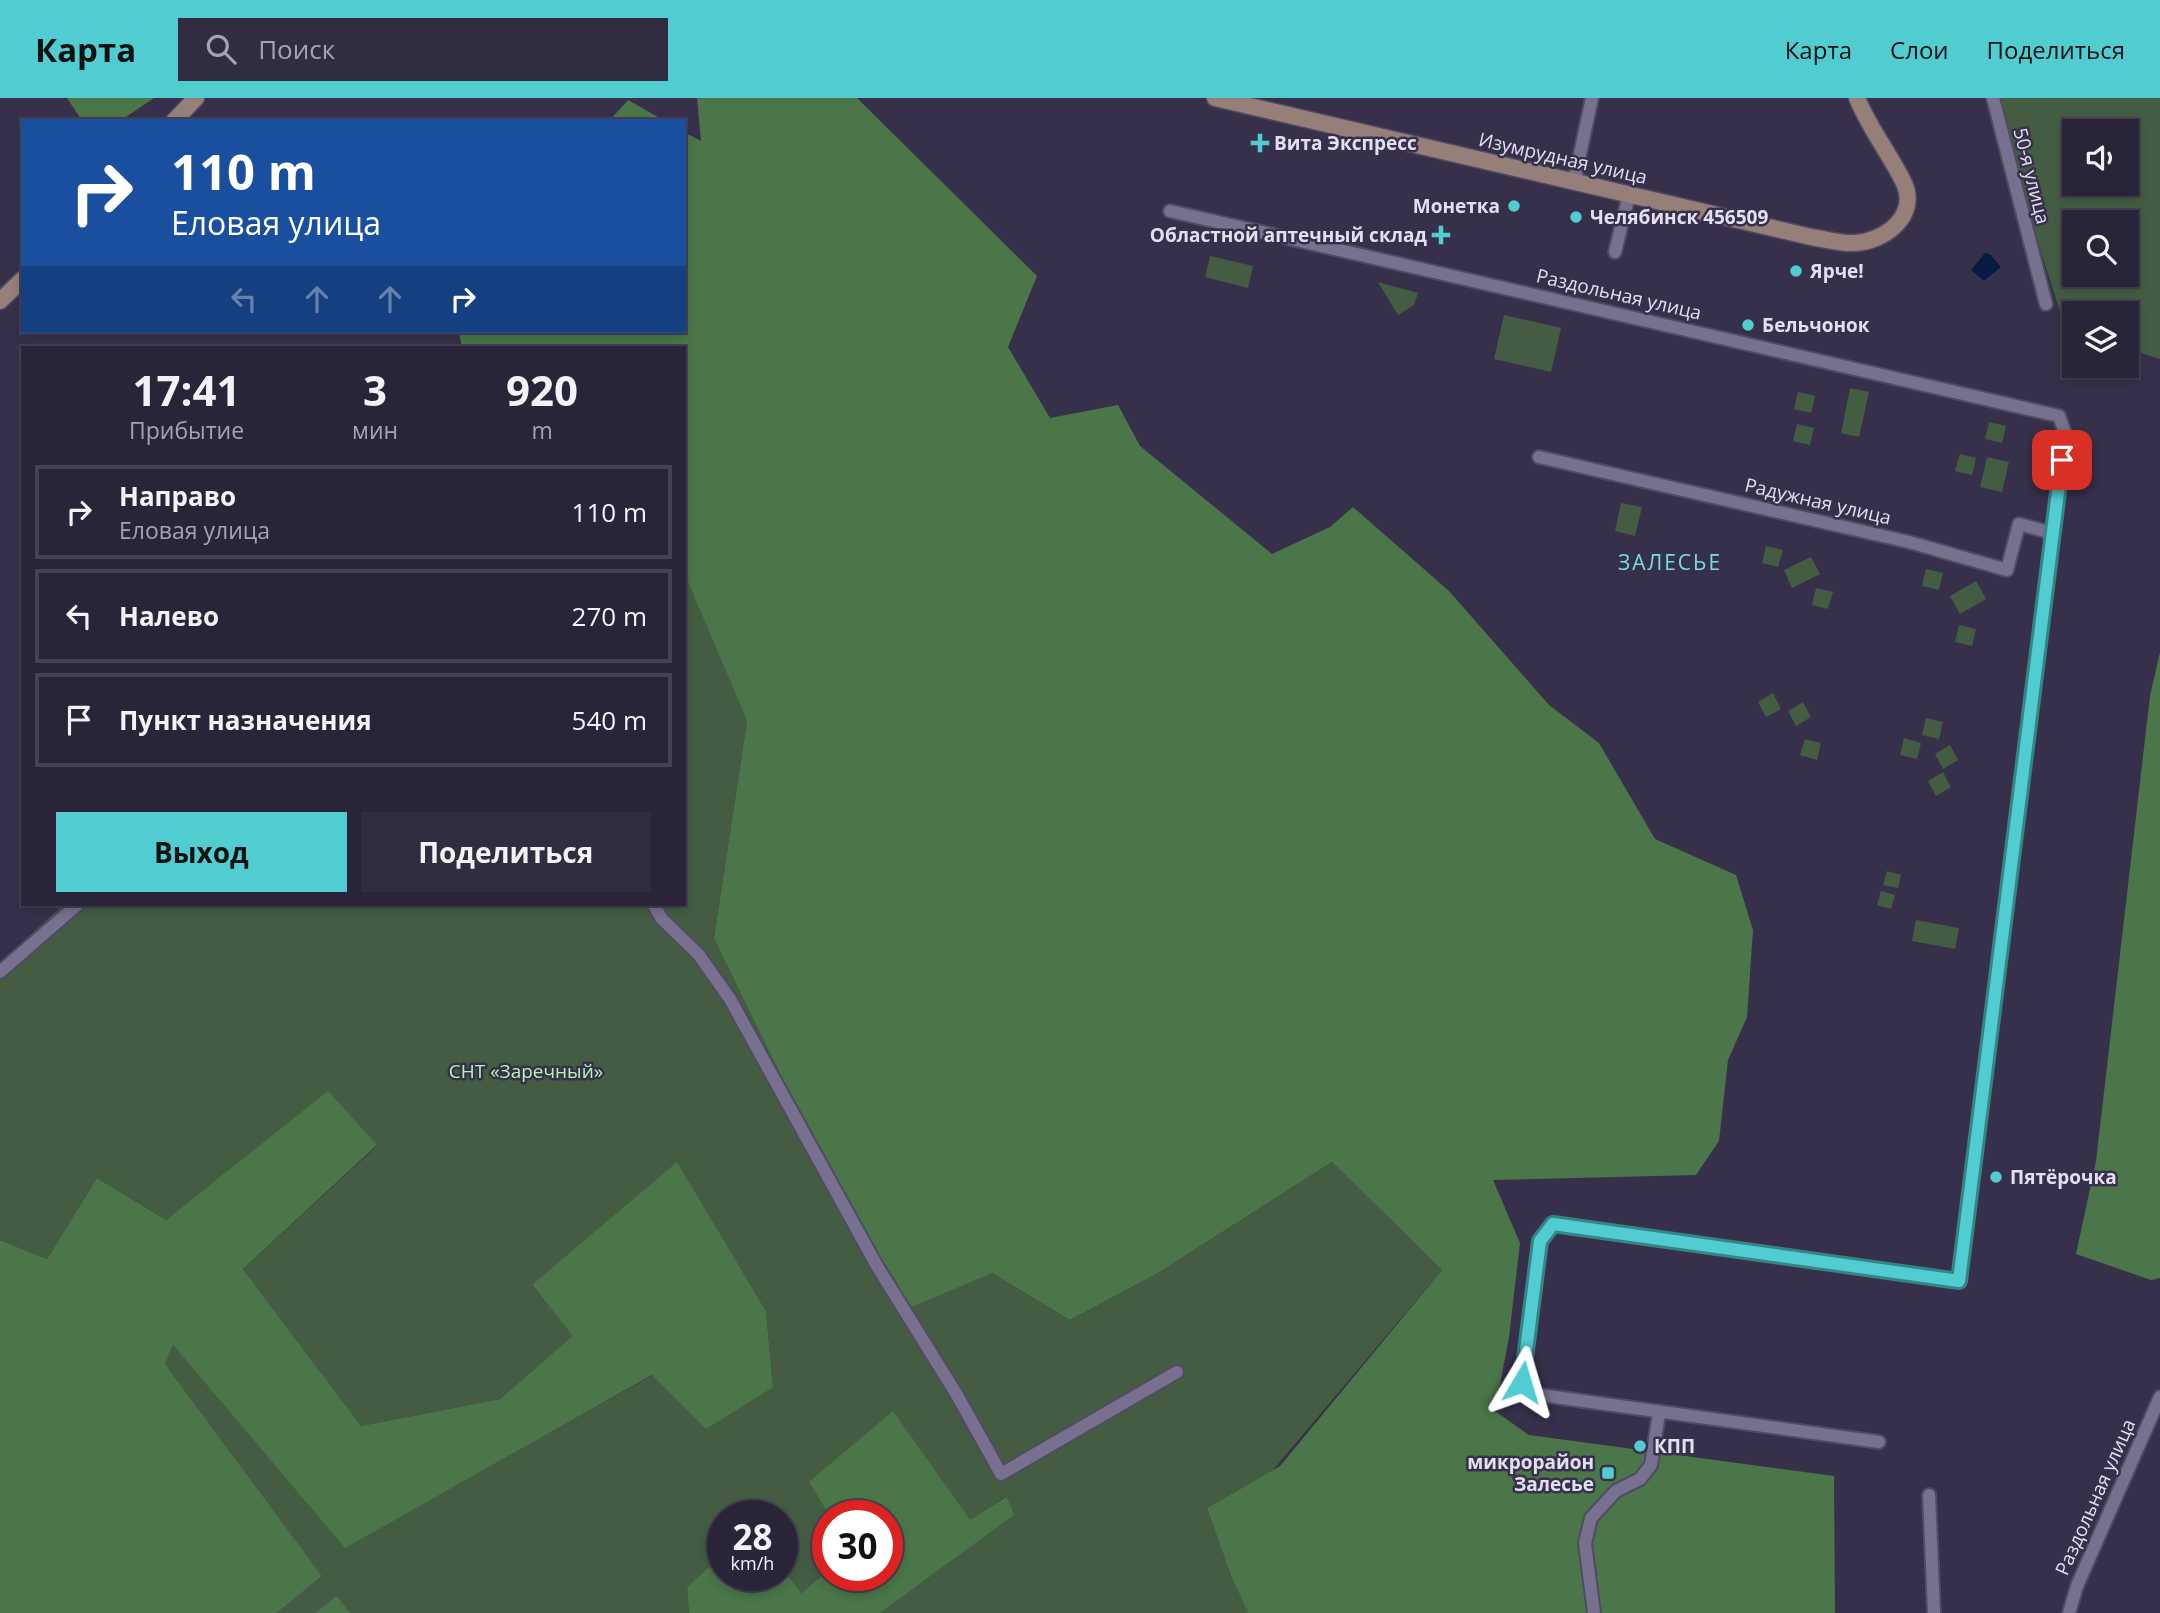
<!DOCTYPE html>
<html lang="ru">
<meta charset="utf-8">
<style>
:root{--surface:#292438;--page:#312c40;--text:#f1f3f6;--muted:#a5a4ae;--line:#454153;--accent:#51ccd1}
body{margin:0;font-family:"Open Sans",sans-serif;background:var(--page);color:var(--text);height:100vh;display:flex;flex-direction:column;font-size:26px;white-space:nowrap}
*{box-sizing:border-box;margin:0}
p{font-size:23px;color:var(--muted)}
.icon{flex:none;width:38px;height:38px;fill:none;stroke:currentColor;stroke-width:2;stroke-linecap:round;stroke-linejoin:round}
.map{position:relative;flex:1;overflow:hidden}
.panel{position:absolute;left:21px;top:248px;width:665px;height:560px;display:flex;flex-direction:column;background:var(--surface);border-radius:0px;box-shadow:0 4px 10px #0003,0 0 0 2px var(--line)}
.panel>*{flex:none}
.top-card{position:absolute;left:21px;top:21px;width:665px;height:214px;border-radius:0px;box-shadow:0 4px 10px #0003,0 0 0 2px var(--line);background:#1a4fa0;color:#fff;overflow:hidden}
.buttons{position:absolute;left:2062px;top:21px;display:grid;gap:14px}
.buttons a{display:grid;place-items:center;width:77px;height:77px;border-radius:0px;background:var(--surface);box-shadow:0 4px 10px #0003,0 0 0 2px var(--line);font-size:35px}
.speed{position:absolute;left:707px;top:1402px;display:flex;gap:14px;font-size:35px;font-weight:700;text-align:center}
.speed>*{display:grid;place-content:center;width:91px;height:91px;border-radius:50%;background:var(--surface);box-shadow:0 4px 10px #0003,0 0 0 2px var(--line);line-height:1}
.speed small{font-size:18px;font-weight:400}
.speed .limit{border:10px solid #d22;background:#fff;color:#111}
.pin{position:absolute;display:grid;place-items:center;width:60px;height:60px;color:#fff;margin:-30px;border-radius:14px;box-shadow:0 4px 10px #0006}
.me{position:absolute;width:77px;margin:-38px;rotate:7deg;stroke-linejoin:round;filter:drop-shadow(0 0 5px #0008)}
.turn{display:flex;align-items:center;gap:24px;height:147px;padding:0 35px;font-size:32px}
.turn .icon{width:91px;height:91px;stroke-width:2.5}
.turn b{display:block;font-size:49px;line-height:60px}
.lanes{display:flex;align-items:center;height:66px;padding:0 35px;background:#0003;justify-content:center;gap:35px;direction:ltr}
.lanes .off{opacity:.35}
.eta{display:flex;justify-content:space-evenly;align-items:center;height:119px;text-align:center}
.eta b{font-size:42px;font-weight:700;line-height:49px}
.primary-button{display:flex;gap:14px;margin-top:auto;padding:14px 35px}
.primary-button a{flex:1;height:80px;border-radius:0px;background:var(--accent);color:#111;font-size:28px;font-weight:700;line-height:80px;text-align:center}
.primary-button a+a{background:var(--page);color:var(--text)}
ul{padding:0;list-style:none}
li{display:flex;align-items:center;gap:21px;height:94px;margin:0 14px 10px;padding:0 21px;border:4px solid var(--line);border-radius:0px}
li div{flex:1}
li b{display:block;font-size:26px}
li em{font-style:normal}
header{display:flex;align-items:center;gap:42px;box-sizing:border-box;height:98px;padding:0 35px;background:var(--accent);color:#111}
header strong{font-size:33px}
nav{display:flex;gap:38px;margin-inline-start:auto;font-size:24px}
.search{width:490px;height:63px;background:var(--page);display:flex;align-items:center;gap:18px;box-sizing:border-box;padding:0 24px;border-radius:0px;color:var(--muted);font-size:26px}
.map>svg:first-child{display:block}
.green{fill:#445d42;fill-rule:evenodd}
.forest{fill:#4b7649}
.water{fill:#051b44}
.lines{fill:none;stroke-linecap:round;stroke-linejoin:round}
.street-casing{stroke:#514b62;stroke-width:16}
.secondary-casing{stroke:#514b62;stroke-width:19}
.street{stroke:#77708f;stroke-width:12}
.secondary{stroke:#967f78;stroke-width:16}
.route-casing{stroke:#358588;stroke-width:18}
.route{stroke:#51ccd1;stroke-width:12}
.poi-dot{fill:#51ccd1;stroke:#37304b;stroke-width:2.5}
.labels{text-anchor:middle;stroke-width:5;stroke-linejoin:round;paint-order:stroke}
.poi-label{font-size:19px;font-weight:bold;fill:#e3dff1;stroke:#37304b;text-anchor:start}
.street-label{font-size:19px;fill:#e3dff1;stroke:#37304b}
.park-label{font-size:19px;fill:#b4f5b0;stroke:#37304b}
.neighbourhood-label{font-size:21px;letter-spacing:2px;fill:#73dfe4;stroke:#37304b}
</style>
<header>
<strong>Карта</strong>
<div class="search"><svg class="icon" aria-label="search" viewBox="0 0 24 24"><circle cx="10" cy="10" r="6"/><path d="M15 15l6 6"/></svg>Поиск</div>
<nav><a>Карта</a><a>Слои</a><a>Поделиться</a></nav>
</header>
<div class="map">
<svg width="2160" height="1515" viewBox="0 0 2160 1515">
<rect width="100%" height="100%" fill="#37304b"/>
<!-- green -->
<path class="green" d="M1992,0H2160V261L2126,250V215H2074V234L2066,232ZM2074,33H2126V86H2074ZM2074,124H2126V177H2074Z
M1210,158L1253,168L1248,190L1205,179Z
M1378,184L1418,195L1414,207L1398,217Z
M1504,217L1561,230L1551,274L1494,261Z
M1850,290L1869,294L1859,339L1841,335Z
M1798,294L1815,298L1811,315L1794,311Z
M1989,324L2006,328L2002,345L1985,341Z
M1797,326L1814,330L1810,347L1793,343Z
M1960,356L1976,360L1972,377L1955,373Z
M1987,359L2009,364L2002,394L1980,389Z
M1621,405L1642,409L1635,438L1615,433Z
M1766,448L1783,452L1778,469L1762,465Z
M1811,459L1820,476L1792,490L1784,472Z
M1926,471L1943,475L1939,492L1922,488Z
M684,475L747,623L714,840L992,1175L1070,1222L1158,1175L1332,1064L1442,1172L1273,1372L1207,1410L1231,1478L1248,1515H880L1015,1415L1005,1399L970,1423L809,1384L829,1417L828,1473L801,1495L782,1469V1418H723V1456L687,1489L689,1515H350L337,1499L315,1515H277L322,1478L165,1266L173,1247L345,1449L653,1277L773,1289L766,1213L677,1065L532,1188L574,1238L500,1301L361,1328L243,1171L377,1048L328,994L166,1122L97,1080L47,1161L0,1142V865L63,807H684Z
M1976,483L1986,501L1960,516L1950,498Z
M1816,490L1833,494L1828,511L1812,507Z
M1959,527L1976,531L1972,548L1955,544Z
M1773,595L1781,611L1766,619L1758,604Z
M1803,604L1811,619L1796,628L1788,613Z
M1926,620L1943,624L1939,641L1922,637Z
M1904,640L1921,645L1917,661L1900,657Z
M1805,641L1821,645L1817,662L1800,657Z
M1950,647L1958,662L1943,671L1935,656Z
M1943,674L1951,689L1936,698L1928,683Z
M1887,773L1901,777L1898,790L1883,787Z
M1881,793L1895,797L1891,811L1877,807Z
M1916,822L1959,830L1955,851L1912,843Z"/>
<!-- forest -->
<path class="forest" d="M67,0H154L120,23H79L81,21Z
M697,0H857L1037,178L1008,249L1050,320L1118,307L1140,348L1272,456L1330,429L1353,409L1449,493L1549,607L1599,645L1655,741L1736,777L1753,832L1747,919L1728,962L1719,1043L1696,1077L1493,1082L1520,1145L1509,1239L1495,1313L1529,1337L1834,1378L1835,1515H1248L1231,1478L1207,1410L1280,1368L1442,1172L1332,1064L1158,1175L1070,1222L992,1175L897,1215L714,840L747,623L684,475V250H462L459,233H684V34L701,43Z
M628,2L665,23H609Z
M2160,554V1180L2151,1182L2076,1156L2096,1063L2150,598Z
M328,993L377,1047L243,1171L361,1328L500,1301L573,1238L532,1187L677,1064L766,1213L773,1289L706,1331L652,1277L345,1450L173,1247L165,1266L322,1478L277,1515H0V1142L47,1161L97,1080L166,1122Z
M893,1313L970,1422L1006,1399L1015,1416L880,1515H689L687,1489L723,1456V1477H782V1469L801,1495L828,1473V1477H887V1418L829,1417L809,1384Z
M337,1498L350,1515H315Z"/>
<!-- water -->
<path class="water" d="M1985,155L1990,156L2001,169L1984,183L1971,172Z"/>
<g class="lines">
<!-- street casing -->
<g class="street-casing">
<path id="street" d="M1993,0L2046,206
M1574,84L1592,0
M1170,113L2059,318L2065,335L1959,1183L1553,1126L1540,1143L1522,1284L1533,1296L1879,1344
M1615,154L1629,97
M1539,359L1909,444L2007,472L2019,426L2052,435
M654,807L662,821L699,857L730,901L877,1168L957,1297L1001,1376L1177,1274
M0,874L77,807
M1929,1397L1934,1515
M1594,1515L1585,1445L1591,1420L1616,1393L1640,1381L1651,1367L1659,1315
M2069,1515L2077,1488L2160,1299"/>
</g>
<!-- secondary casing -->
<g class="secondary-casing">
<path id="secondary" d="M1215,0L1811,139C1825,141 1841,146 1854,145C1884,144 1919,118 1904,85C1890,56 1869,30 1857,0
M174,23L196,0
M0,203L23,181"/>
</g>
<!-- street -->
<use href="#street" class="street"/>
<!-- secondary -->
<use href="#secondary" class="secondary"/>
</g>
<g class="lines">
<!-- route casing -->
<g class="route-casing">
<path id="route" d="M1522,1284L1540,1143L1553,1126L1959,1183L2062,362"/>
</g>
<!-- route -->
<use href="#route" class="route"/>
</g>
<!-- markers -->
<g class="poi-dot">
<path d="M1256.5 34.5h7v7h7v7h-7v7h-7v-7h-7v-7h7z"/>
<circle cx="1514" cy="108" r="7"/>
<circle cx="1576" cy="119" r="7"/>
<path d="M1437.5 126.5h7v7h7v7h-7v7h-7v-7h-7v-7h7z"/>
<circle cx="1796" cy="173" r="7"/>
<circle cx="1748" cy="227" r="7"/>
<circle cx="1996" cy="1079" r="7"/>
<circle cx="1640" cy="1348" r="7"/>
<rect x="1601" y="1368" width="14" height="14" rx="3.5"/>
</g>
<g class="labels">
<!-- poi labels -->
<g class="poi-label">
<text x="1274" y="52">Вита Экспресс</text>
<text x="1500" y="115" text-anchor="end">Монетка</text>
<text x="1590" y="126">Челябинск 456509</text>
<text x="1427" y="144" text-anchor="end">Областной аптечный склад</text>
<text x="1810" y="180">Ярче!</text>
<text x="1762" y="234">Бельчонок</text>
<text x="2010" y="1086">Пятёрочка</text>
<text x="1654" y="1355">КПП</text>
<text x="1594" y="1371" text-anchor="end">микрорайон<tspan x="1594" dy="22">Залесье</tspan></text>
</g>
<!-- street labels -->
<g class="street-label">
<text transform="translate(1563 60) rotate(13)" y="7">Изумрудная улица</text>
<text transform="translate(2032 78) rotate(76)" y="7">50-я улица</text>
<text transform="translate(1619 196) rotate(13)" y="7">Раздольная улица</text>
<text transform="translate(1818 403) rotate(13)" y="7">Радужная улица</text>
<text transform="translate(2095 1399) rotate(-66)" y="7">Раздольная улица</text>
</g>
<!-- park labels -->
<g class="park-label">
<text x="526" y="980">СНТ «Заречный»</text>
</g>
<!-- neighbourhood labels -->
<g class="neighbourhood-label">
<text x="1670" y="472">ЗАЛЕСЬЕ</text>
</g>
</g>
</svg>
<div class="buttons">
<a><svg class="icon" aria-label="sound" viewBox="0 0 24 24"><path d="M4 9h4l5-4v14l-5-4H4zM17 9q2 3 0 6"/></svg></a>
<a><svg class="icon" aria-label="search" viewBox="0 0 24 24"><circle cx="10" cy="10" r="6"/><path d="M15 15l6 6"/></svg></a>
<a><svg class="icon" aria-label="layers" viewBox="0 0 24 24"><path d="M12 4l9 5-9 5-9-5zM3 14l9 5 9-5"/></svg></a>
</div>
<div class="speed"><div>28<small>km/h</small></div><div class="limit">30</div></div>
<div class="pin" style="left:2062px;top:362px;background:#d93025"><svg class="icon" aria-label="arrive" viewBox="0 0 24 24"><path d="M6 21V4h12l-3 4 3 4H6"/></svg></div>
<svg class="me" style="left:1522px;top:1284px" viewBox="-20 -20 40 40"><path d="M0-17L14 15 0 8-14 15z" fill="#51ccd1" stroke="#fff" stroke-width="4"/></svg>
<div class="top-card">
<div class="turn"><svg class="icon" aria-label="right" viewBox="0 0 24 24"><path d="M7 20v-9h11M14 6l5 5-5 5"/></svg><div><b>110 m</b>Еловая улица</div></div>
<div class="lanes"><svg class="icon off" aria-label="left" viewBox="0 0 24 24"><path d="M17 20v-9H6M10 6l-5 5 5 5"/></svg><svg class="icon off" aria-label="ahead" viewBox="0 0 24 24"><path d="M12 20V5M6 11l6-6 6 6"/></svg><svg class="icon off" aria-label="ahead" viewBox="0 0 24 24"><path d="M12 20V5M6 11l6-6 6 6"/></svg><svg class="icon" aria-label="right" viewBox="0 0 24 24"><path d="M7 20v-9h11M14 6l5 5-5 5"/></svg></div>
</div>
<section class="panel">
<div class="eta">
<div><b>17:41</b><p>Прибытие</p></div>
<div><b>3</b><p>мин</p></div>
<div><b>920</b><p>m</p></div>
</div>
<ul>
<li><svg class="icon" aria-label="right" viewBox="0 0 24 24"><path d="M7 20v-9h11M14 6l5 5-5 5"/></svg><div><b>Направо</b><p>Еловая улица</p></div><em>110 m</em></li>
<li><svg class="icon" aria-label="left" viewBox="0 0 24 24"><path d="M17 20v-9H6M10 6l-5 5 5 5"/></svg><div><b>Налево</b></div><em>270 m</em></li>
<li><svg class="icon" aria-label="arrive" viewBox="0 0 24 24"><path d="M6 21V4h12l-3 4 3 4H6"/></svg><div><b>Пункт назначения</b></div><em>540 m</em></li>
</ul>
<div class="primary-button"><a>Выход</a><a>Поделиться</a></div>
</section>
</div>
